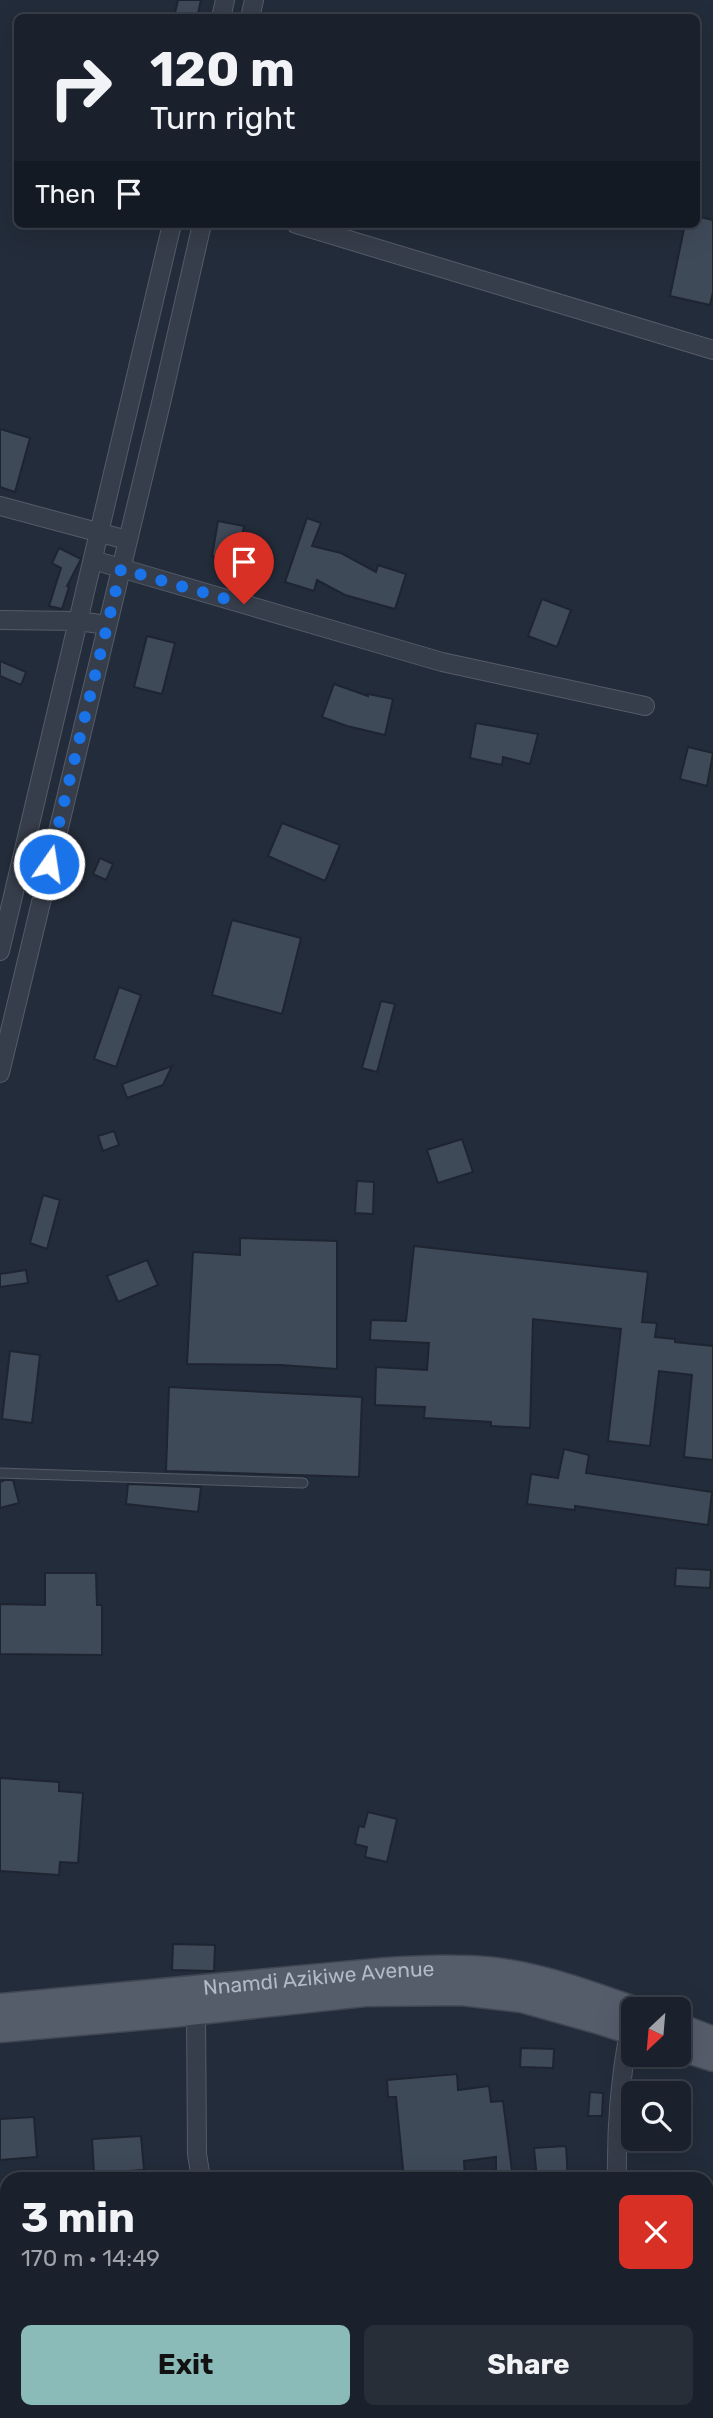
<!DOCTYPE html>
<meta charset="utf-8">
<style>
:root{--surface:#1a212c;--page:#272e38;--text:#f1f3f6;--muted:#9fa3a9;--line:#383e48;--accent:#8bbbb9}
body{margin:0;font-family:Rubik,sans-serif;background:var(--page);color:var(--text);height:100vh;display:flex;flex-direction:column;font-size:26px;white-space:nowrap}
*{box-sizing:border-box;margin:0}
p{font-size:23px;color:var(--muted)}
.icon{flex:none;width:38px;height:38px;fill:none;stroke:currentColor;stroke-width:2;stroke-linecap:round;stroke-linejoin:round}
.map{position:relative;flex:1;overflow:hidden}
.sheet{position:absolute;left:0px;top:2172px;width:714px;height:247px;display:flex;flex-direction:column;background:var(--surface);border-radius:21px 21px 0 0;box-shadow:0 7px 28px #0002,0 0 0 2px var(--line)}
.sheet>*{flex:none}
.hud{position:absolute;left:14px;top:14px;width:686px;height:214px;border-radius:10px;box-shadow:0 7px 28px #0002,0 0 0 2px var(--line);background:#1a212c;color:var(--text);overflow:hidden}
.needle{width:46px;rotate:206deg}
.buttons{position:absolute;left:621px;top:1997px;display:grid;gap:14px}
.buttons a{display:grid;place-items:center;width:70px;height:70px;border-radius:10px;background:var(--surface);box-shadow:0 7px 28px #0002,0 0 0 2px var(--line);font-size:35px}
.pin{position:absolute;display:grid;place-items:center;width:60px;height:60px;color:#fff;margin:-72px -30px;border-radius:50% 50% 50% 0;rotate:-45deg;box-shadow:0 0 7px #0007}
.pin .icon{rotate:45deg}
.me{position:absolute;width:77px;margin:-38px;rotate:13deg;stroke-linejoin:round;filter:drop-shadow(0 0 5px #0008)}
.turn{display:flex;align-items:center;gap:24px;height:147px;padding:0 21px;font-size:32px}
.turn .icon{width:91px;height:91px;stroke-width:2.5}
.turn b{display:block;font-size:49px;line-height:60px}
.then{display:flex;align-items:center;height:66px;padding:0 21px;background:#0003;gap:14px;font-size:26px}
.round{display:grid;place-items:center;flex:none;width:74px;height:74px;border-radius:10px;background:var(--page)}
.overview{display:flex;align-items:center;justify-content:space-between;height:119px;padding:0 21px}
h1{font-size:42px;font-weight:700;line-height:52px}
.primary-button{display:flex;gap:14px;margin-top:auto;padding:14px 21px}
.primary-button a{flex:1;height:80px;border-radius:10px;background:var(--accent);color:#111;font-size:28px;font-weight:700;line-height:80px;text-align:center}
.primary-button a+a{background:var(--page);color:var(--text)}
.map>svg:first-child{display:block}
.building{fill:#3f4a59;stroke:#1e2531;stroke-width:2}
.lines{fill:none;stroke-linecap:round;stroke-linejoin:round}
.lane-casing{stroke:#555c68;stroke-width:11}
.street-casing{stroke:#555c68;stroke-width:20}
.primary-casing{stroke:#404753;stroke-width:29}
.lane{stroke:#373e4b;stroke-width:9}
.street{stroke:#373e4b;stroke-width:18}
.primary{stroke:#555d6b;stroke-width:26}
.route{stroke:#1a73e8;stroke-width:12;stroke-dasharray:0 21.6}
.labels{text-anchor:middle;stroke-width:7;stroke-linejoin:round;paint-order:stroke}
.street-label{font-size:21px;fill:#b2b9c6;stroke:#1c232f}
</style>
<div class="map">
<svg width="713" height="2418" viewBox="0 0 713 2418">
<rect width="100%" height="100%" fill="#232c3a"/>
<!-- building -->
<path class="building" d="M178,0H201L197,18L175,13Z
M696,216L713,220V292L710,305L670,296L685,224H696Z
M0,429L30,438L15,492L0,487Z
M307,518L321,523L312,546L341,553L376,572L378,565L406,574L395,609L345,595L317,580L314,591L285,582Z
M218,521L244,526L237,561L212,556Z
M59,548L81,559L67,586L69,587L62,609L49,606L61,568L52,563Z
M542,599L571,610L557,647L528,636Z
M147,636L175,643L162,694L134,687Z
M0,661L26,672L21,685L0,676Z
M334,684L368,696V694L393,699L385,735L347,726L322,717Z
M476,723L538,734L530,764L503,757L502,765L470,758Z
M688,747L713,753L707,786L680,779Z
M282,823L340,845L325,881L268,856Z
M100,858L113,864L106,880L93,874Z
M232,920L301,938L282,1014L212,995Z
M119,987L141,995L116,1067L94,1059Z
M381,1001L395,1004L377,1072L362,1068Z
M172,1066L163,1085L127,1098L122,1084Z
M114,1131L119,1145L103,1151L98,1136Z
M462,1139L473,1172L438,1183L427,1150Z
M357,1181L374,1182L373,1214L355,1213Z
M43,1195L60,1200L47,1249L30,1243Z
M240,1238L337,1241V1369L281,1365L187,1364L193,1252L240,1255Z
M414,1246L648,1272L642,1322L657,1323L655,1337L675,1339V1342L713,1346V1460L684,1457L692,1375L659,1371L650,1446L608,1441L621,1329L533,1319L530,1428L491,1426V1422L424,1418L425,1407L375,1405L376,1367L427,1370L429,1343L370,1340L371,1320L406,1321Z
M147,1260L158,1285L118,1302L107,1276Z
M26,1270L28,1283L0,1287V1274Z
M10,1351L40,1355L32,1423L2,1419Z
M169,1387L362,1397L359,1477L166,1471Z
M564,1449L589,1455L586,1473L712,1492L708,1525L575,1506V1510L527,1504L531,1474L558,1478Z
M5,1480H13L19,1503L0,1508V1482Z
M128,1484L201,1487L198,1512L126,1504Z
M676,1568L711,1570L710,1588L675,1586Z
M45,1573H96L97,1605H102V1655L0,1654V1604L45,1605Z
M0,1778L59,1782V1791L83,1793L78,1863L60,1862L59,1875L0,1871Z
M368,1812L397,1819L387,1862L365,1857L367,1847L355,1844L359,1826L364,1827Z
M173,1944L215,1945L214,1971L172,1970Z
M521,2048L554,2049L553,2068L520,2067Z
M457,2074L458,2090L489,2086L491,2102L503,2101L513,2179H496V2157L464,2161L465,2179H404L396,2097H388L387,2080Z
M590,2092L603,2093L602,2116H588Z
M34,2117L37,2157L0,2160V2119Z
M141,2136L144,2170L94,2173L92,2139Z
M566,2146L568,2179H537L534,2148Z"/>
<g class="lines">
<!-- lane casing -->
<g class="lane-casing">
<path id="lane" d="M0,1473L303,1483"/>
</g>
<!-- street casing -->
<g class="street-casing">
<path id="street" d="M221,18L225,0
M250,18L254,0
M296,224L713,350
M0,506L127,540
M93,560L442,662L645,706
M0,620L78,621L107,625
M0,951L172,224
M0,1073L161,403L202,224
M196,2010L197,2154L201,2179
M617,2179C616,2128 620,2080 629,2031
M620,2418V2412"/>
</g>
<!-- primary casing -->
<g class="primary-casing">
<g id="primary">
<path id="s1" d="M0,2007L387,1971C423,1969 459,1967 494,1971C543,1977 588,1994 634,2010"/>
<path d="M679,2027L713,2040"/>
<path d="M0,2029L171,2014L365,1993L462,1992L522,1999L597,2020L634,2032"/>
<path d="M679,2047L713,2058"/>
</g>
</g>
<!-- lane -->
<use href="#lane" class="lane"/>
<!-- street -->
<use href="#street" class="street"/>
<!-- primary -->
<use href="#primary" class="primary"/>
</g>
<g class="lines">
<!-- route -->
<path class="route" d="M49,864L121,569L244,604"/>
</g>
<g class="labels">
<!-- street labels -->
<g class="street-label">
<text dy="7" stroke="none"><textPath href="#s1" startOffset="320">Nnamdi Azikiwe Avenue</textPath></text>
</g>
</g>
</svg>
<div class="buttons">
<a><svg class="needle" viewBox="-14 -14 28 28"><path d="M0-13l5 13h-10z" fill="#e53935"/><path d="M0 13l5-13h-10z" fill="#9fa3a9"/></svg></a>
<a><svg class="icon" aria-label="search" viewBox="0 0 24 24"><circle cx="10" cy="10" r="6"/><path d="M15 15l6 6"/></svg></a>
</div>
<div class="pin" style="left:244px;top:604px;background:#d93025"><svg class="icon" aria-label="arrive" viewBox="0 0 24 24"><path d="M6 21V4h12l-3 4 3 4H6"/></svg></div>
<svg class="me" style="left:49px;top:864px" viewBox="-20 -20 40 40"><circle r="17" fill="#1a73e8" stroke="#fff" stroke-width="3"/><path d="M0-11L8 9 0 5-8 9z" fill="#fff"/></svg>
<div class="hud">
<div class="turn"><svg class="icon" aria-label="right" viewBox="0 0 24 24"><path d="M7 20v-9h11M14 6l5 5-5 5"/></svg><div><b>120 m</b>Turn right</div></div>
<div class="then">Then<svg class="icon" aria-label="arrive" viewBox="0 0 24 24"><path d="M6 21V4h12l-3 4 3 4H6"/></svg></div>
</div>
<section class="sheet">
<div class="overview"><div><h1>3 min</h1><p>170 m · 14:49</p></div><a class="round" style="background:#d93025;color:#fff"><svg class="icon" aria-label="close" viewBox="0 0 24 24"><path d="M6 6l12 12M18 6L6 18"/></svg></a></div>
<div class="primary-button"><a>Exit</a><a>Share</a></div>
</section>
</div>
